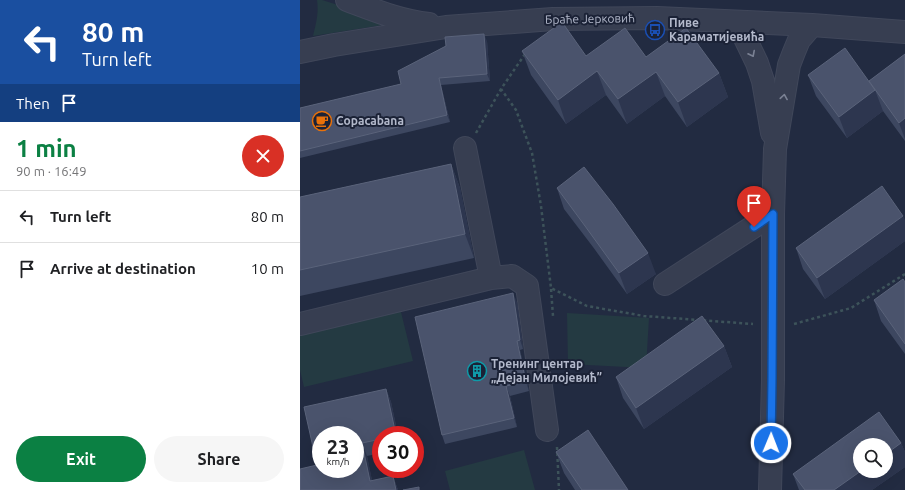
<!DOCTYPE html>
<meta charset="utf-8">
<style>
:root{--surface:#fff;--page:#f6f6f6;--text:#202124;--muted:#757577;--line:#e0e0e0;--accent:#0b8043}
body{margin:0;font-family:Ubuntu,sans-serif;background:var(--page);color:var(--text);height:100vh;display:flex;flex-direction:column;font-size:15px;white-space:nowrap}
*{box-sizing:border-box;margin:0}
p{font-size:13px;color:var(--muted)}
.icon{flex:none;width:22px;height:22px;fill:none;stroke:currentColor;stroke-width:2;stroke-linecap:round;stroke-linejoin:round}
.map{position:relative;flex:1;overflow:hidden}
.panel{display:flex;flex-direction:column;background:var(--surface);width:300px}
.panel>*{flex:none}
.hud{background:#1a4fa0;color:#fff;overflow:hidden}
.buttons{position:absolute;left:553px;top:438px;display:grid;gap:8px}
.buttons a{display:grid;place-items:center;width:40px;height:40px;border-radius:50%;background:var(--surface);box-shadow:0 4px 16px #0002;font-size:20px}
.speed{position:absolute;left:12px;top:426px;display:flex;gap:8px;font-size:20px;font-weight:700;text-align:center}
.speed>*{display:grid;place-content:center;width:52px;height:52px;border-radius:50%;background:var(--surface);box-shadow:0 4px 16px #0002;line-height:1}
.speed small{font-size:10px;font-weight:400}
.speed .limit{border:6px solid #d22;background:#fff;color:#111}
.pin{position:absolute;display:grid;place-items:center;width:34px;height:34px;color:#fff;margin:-41px -17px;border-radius:50% 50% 50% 0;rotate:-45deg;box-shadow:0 0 4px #0007}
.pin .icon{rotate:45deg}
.me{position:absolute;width:44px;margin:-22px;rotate:1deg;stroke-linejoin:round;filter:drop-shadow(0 0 3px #0008)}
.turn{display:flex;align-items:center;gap:14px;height:84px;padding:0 16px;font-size:18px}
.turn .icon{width:52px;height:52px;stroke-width:2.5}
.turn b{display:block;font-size:28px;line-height:34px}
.then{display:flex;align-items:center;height:38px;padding:0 16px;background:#0003;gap:8px;font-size:15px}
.round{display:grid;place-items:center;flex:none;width:42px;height:42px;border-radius:21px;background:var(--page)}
.overview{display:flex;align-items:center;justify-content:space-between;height:68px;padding:0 16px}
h1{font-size:24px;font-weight:600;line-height:30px;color:var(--accent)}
.primary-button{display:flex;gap:8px;margin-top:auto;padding:8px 16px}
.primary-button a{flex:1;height:46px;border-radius:24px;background:var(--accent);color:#fff;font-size:16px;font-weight:600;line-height:46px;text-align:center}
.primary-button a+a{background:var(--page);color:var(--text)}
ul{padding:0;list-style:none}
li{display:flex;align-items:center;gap:12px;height:52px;padding:0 16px;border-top:1px solid var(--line)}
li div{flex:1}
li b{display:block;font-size:15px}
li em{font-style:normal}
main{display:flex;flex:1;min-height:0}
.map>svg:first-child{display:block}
.green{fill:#243a42}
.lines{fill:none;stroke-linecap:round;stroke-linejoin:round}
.minor-casing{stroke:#40475a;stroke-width:24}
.path{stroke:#3d535a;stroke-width:2.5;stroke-dasharray:3 3;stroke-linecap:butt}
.minor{stroke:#373e51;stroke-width:22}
.wall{fill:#3d4760}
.shaded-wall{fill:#2d364f}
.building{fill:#4a536c;stroke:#5a637a;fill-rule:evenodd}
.oneway{stroke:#7b8294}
.route-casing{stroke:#114b97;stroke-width:10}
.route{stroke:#1a73e8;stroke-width:7}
.labels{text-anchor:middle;stroke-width:4;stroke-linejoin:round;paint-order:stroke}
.street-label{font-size:12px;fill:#b3b9cb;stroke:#1b2236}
.poi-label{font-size:12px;font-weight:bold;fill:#b3b9cb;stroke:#1b2236;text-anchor:start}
</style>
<main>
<section class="panel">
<div class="hud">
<div class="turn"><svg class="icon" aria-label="left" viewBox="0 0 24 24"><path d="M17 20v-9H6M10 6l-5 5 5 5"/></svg><div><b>80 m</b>Turn left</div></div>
<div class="then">Then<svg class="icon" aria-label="arrive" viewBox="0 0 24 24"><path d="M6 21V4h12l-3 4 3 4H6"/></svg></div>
</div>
<div class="overview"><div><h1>1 min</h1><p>90 m · 16:49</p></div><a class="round" style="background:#d93025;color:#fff"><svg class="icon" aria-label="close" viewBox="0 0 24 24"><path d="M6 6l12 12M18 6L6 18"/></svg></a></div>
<ul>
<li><svg class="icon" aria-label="left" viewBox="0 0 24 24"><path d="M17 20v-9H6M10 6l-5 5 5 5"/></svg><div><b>Turn left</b></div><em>80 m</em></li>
<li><svg class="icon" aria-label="arrive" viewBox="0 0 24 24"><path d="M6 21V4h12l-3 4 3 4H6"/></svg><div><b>Arrive at destination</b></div><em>10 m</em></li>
</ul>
<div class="primary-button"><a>Exit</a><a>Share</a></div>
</section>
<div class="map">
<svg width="605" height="490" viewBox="0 0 605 490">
<rect width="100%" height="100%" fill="#222b41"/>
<!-- green -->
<path class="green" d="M17,0H22L96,23L13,36C16,23 19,13 17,0Z
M100,308L113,361L4,387L0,370V332Z
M267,313L349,318L346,368L268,364Z
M224,450L235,490H150L145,471Z"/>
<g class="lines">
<!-- minor casing -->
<g class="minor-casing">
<path id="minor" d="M47,0C74,10 100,21 129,24
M431,22L444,36L457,63L463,81L472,133
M0,52L34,45L146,27L253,19L357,18L512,25L605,32
M191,278L212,276L227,286L247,430
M365,284L473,214
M0,324L191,278L165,148
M470,490L473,380V214L475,149L489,65L494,52L499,40L512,25"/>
</g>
<!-- path -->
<path class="path" d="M225,54L201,89L216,110L232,153L241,206L251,288L287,306L344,316L453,324
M176,133L201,89
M251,289L253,316
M494,324L551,308L605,274
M257,447L259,490"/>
<!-- minor -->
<use href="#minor" class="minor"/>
</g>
<!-- wall -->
<path class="wall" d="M187,41L190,81L141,85L150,122L0,158V108L101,84Z
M222,51L286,56L346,57L419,73L428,97L387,127L365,96L327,124L306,95L266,124L231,75Z
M605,54V141L583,111L547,138L516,96L508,75L569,81Z
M151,164L160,188L174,258L0,296V197Z
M257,188L356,274L327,294L293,247L264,209Z
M605,220V241L525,299L503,269L496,248Z
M605,282V354L581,321L574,300Z
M217,302L223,349L220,350L229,391L210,396L217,427L145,444L142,435Z
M424,346L432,367L344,429L323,398L316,377Z
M86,389L91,402L98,435H81V453L67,456L72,481L93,476L98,490H0L17,465Z
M601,443L605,452V467L572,490H499L493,474Z
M256,452L328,490H275L264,473Z"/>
<!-- shaded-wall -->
<path class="shaded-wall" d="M184,34L187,41L190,81L187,74Z
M297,71L306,95L266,124L258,100Z
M356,72L365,96L327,124L318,99Z
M419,73L428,97L387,127L378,102Z
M139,78L141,85L150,122L147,115Z
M575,90L583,111L547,138L539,117Z
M605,118V139L599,123Z
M151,164L160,188L174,258L165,234Z
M603,216L605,220V241L525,299L517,278Z
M348,253L356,274L327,294L319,273Z
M213,293L217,302L223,349L220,340Z
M217,341L220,350L229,391L226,382Z
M424,346L432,367L344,429L336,408Z
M206,386L210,396L217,427L214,418Z
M86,389L91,402L98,435H96Z
M62,443L67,456L74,490L70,481Z
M601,443L605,452V467L572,490H534L561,471H586V454Z
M93,476L98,490H96Z"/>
<!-- building -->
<path class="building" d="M262,22L286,56L325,28L346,57L386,28L419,73L378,102L356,72L318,99L297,71L258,100L222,51Z
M184,34L187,74L139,78L147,115L0,151V108L101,84L98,71L146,46L145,37Z
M545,48L575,90L539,117L508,75Z
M605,54V118L599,123L569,81Z
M151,164L165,234L0,270V197Z
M284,167L313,204L348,253L319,273L285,226L257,188Z
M582,186L603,216L517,278L496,248Z
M603,279L605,282V344L574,300Z
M213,293L220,340L217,341L226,382L206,386L214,418L142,435L115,317Z
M402,316L424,346L336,408L316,377Z
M86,389L96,435H81V439L62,443L70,481L93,476L96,490H0V469L17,465L4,407ZM21,435H55V469H21Z
M579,412L601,443L586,454V445H560V471H561L534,490H505L493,474Z
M288,430L328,490H282L256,452Z
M119,487V490H103Z"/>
<!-- one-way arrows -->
<defs><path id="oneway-chevron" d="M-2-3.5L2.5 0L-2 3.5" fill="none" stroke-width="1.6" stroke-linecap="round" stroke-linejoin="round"/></defs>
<g class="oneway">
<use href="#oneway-chevron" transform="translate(452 54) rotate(63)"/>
<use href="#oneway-chevron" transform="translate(484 97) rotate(-81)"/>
</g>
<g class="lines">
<!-- route casing -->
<g class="route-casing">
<path id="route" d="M454,227L473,214L472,380L471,443"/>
</g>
<!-- route -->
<use href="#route" class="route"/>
</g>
<!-- icons -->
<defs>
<g id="bus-ring" transform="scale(1)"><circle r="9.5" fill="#1b2236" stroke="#1a4fb4" stroke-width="1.5"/><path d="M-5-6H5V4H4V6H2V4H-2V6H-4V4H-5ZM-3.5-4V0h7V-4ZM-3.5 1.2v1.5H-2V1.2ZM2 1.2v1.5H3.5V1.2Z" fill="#1a4fb4"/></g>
<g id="cafe-ring" transform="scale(1)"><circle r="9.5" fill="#1b2236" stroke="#e8710a" stroke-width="1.5"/><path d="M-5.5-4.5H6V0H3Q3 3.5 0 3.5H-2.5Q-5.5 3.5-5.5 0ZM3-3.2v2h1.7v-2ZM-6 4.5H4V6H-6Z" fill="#e8710a"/></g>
<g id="building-ring" transform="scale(1)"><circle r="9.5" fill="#1b2236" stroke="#0f9aa8" stroke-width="1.5"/><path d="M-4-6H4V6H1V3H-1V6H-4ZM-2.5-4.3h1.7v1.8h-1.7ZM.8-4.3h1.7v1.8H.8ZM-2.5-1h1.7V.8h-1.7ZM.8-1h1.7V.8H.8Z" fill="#0f9aa8"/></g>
</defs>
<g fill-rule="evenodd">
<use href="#bus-ring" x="355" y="30"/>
<use href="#cafe-ring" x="22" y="121"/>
<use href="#building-ring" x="177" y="371"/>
</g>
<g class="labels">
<!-- street labels -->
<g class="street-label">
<text transform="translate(290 19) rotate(-1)" y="4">Браће Јерковић</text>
</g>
<!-- poi labels -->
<g class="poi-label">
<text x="369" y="27">Пиве<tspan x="369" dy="14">Караматијевића</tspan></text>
<text x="36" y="125">Copacabana</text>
<text x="191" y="368">Тренинг центар<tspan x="191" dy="14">„Дејан Милојевић”</tspan></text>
</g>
</g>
</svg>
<div class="buttons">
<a><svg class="icon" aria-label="search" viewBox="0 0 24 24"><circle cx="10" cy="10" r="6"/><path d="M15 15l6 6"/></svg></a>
</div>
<div class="speed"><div>23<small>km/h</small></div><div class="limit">30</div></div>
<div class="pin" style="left:454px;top:227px;background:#d93025"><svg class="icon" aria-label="arrive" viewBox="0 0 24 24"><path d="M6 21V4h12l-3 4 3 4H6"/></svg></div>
<svg class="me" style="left:471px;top:443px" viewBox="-20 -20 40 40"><circle r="17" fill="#1a73e8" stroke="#fff" stroke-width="3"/><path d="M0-11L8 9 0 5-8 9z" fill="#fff"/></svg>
</div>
</main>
